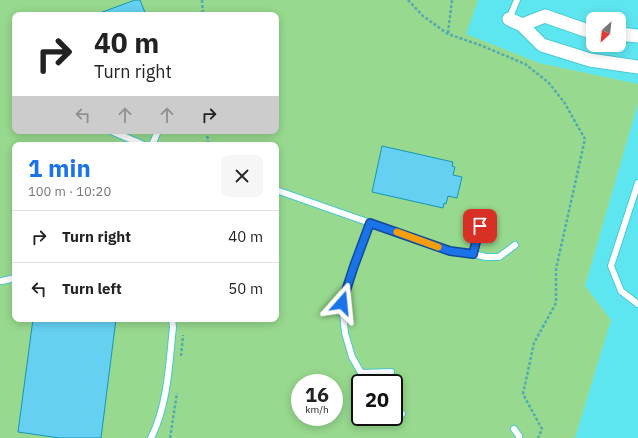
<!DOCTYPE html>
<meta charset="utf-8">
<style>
:root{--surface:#fff;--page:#f6f6f6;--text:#222;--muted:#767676;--line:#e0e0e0;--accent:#1a73e8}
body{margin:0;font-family:"IBM Plex Sans",sans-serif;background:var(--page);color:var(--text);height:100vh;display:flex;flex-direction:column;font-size:15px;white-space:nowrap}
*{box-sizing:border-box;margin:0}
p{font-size:13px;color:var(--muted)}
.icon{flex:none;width:22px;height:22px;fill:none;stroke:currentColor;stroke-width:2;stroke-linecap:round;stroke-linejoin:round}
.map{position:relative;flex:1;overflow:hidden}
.sheet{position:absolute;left:12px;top:142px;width:267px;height:180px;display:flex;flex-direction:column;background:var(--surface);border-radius:8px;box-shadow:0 2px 10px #0003}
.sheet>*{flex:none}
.top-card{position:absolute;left:12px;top:12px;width:267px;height:122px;border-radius:8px;box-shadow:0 2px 10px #0003;background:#fff;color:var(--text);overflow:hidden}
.needle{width:26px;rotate:207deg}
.tools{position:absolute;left:586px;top:12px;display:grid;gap:8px}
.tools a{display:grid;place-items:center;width:40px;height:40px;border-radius:8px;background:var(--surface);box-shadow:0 2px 10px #0003;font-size:20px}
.speed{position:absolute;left:291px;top:374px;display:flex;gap:8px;font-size:20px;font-weight:700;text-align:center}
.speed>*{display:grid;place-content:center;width:52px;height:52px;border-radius:50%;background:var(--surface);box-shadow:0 2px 10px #0003;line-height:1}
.speed small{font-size:10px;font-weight:400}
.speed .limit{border:2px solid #111;border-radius:6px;background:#fff;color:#111}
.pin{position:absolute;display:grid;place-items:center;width:34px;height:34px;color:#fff;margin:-17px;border-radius:8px;box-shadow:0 2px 6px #0006}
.me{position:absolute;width:44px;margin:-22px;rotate:18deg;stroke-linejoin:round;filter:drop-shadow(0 0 3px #0008)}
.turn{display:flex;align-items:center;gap:14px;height:84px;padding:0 16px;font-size:18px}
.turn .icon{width:52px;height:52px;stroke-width:2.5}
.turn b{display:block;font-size:28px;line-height:34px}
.lanes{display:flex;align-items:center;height:38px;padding:0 16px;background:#0003;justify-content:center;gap:20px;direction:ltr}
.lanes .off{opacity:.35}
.round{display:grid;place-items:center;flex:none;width:42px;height:42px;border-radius:8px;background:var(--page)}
.summary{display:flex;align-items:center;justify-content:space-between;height:68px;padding:0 16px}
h1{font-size:24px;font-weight:800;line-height:30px;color:var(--accent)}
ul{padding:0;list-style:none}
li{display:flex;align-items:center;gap:12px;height:52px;padding:0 16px;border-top:1px solid var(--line)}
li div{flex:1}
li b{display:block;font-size:15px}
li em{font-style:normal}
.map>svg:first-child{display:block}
.built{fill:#5ee6f0;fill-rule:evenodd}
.green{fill:#97d98e;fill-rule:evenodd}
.building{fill:#65d0f2;stroke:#1895b5}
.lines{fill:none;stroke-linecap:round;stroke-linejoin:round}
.service-casing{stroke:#4ac8d0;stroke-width:8}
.minor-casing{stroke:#4ac8d0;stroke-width:15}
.path{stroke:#51abb1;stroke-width:2.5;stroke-dasharray:3 2;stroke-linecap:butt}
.service{stroke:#fff;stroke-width:6}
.minor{stroke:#fff;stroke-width:13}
.route-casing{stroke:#114b97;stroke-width:10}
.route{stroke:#1a73e8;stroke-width:7}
.slow{stroke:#f59e0b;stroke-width:7}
</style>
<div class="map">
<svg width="638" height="438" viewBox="0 0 638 438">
<rect width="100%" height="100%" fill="#7af3fb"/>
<!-- built -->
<path class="built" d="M478,0H638V84L539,63L465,34ZM593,19H619V45H593Z
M638,103V438H575L611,320L585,286Z"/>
<!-- green -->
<path class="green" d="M0,0H478L466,34L539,63L638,84V103L585,286L611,320L575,438H0ZM15,15H276V131H15ZM15,145H276V319H15ZM300,383H334V417H300ZM360,383H394V417H360Z"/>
<!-- building -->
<path class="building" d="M135,0H140L146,15H97V14Z
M382,146L453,162L452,166L455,167L453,175L462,177L457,198L448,196L446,204L444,203L443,208L372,192Z
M33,319H116L101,438H60L18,432Z"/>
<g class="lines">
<!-- service casing -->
<g class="service-casing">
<path id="service" d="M509,19L517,0
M111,131L144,145
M152,145L158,131
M638,183L611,266L621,291L638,304
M276,190L450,251L473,254L480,226
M473,254L486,257H499L515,245
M2,281L15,278
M361,373L391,372
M367,383L352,357L345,333L342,303L354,266L370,223
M394,410L402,414
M514,429L519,436V438
M151,438C168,404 169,364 173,327L172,319"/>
</g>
<!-- minor casing -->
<g class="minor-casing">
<path id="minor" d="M509,19L522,25L542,45L590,60L638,67
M522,25L545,16L585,30L593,31
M619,34L638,36"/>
</g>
<!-- path -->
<path class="path" d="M202,0L203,15
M408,0L423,16L448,34L480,45L525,64L548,82L564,102L585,139L556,269V303L534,343L523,394L542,429L538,438
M448,33L452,0
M207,131L208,145
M181,356L183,335
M170,438L177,393"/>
<!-- service -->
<use href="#service" class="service"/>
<!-- minor -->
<use href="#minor" class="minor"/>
</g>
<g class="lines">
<!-- route casing -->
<g class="route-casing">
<path id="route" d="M342,303L354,266L370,223L450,251L473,254L480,226"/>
</g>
<!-- route -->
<use href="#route" class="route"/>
<!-- slow -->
<path class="slow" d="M397,232L438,247"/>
</g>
</svg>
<div class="tools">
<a><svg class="needle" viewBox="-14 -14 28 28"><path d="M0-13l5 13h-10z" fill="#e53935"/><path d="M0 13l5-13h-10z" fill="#767676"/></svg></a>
</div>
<div class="speed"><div>16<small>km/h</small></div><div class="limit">20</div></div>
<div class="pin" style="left:480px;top:226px;background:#d93025"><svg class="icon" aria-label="arrive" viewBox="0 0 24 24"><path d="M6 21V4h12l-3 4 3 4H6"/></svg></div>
<svg class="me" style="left:342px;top:303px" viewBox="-20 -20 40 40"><path d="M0-17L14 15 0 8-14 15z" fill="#1a73e8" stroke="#fff" stroke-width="4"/></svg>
<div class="top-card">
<div class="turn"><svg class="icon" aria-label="right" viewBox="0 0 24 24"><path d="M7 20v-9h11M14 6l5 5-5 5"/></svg><div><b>40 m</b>Turn right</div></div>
<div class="lanes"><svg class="icon off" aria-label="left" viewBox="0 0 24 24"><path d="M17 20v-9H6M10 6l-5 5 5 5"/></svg><svg class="icon off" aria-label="ahead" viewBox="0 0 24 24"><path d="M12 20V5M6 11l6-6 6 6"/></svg><svg class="icon off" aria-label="ahead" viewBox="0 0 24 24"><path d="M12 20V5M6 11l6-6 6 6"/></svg><svg class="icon" aria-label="right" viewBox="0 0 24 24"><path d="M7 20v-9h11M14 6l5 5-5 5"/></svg></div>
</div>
<section class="sheet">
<div class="summary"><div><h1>1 min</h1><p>100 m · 10:20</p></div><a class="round"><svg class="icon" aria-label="close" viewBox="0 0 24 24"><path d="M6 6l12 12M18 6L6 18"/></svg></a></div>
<ul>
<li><svg class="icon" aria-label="right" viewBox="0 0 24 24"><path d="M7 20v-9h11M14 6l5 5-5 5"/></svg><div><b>Turn right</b></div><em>40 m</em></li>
<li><svg class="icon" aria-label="left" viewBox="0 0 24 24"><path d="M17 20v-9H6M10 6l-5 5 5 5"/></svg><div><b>Turn left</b></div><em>50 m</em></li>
</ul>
</section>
</div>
